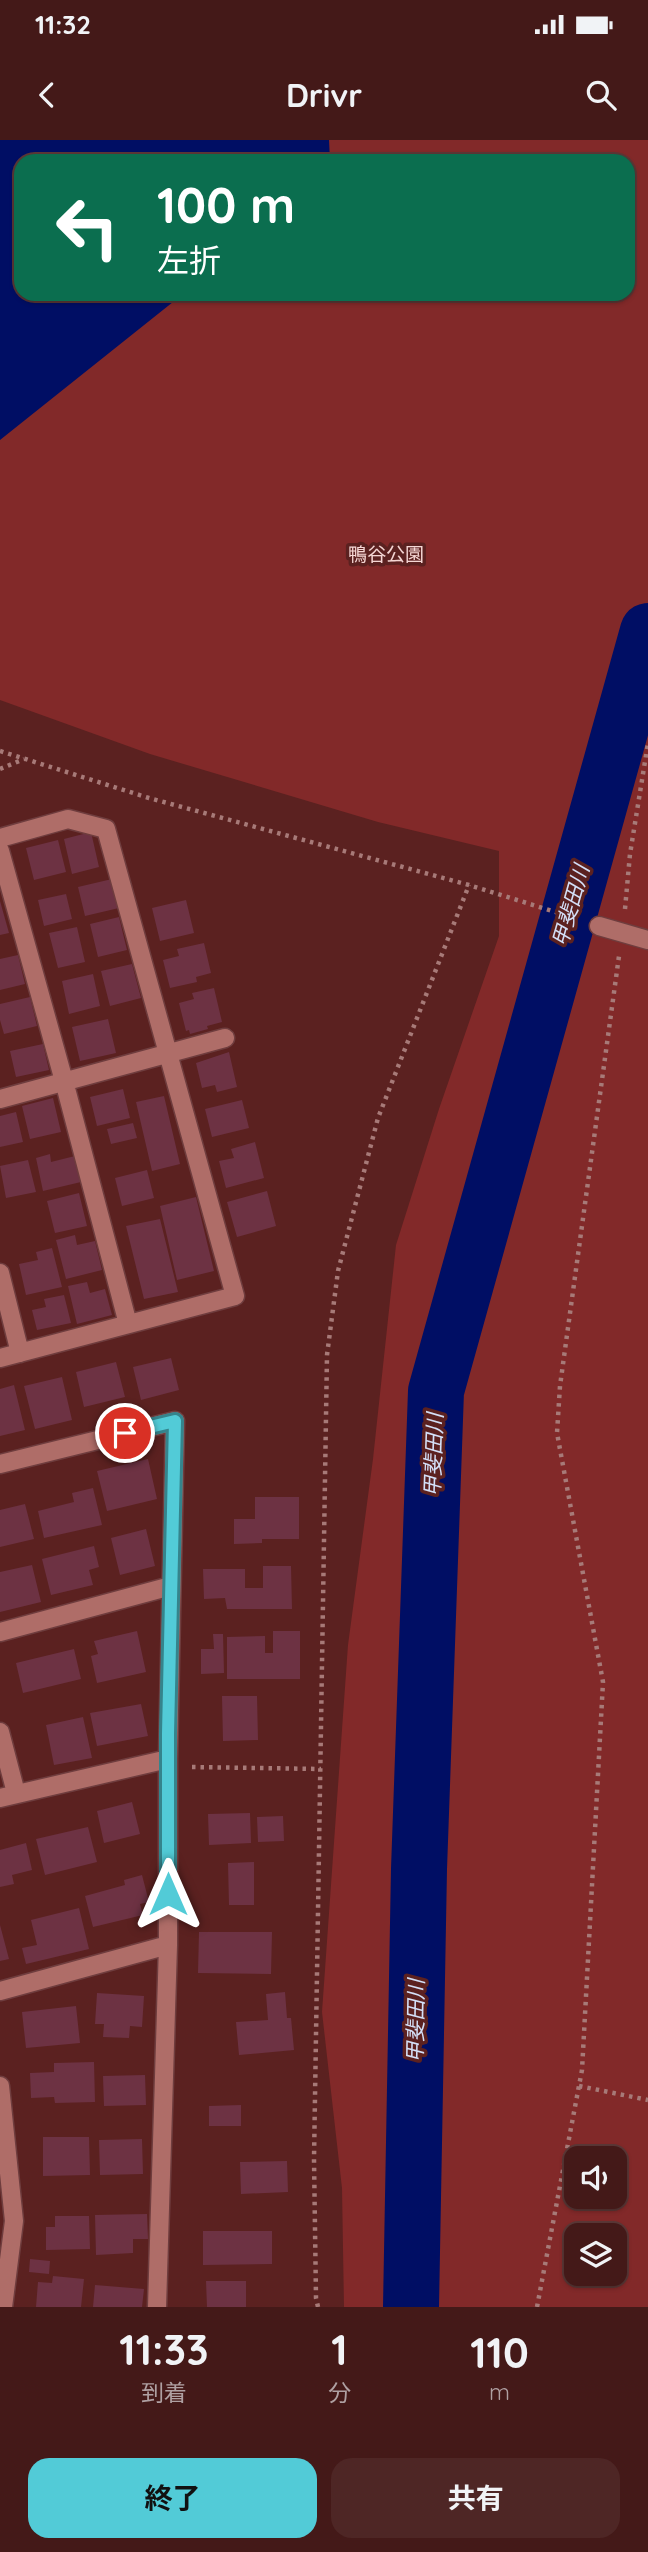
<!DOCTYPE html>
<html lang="ja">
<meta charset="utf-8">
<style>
:root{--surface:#441918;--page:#4e2625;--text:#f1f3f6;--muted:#afa0a2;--line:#5c3837;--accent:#52cbd7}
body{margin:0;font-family:Quicksand,"Noto Sans JP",sans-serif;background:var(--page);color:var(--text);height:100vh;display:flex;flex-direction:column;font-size:26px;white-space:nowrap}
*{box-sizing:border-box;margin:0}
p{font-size:23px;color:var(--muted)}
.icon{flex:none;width:38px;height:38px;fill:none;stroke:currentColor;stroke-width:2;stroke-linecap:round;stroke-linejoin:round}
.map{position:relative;height:2167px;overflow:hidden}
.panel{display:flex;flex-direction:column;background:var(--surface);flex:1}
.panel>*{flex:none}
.top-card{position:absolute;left:14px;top:14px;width:621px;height:147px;border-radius:21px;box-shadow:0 2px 5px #0004,0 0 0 2px var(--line);background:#0b6e4f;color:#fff;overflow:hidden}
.controls{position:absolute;left:564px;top:2006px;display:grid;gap:14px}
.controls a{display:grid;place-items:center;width:63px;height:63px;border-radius:14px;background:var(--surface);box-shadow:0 2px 5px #0004,0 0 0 2px var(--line);font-size:35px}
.pin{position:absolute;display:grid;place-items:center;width:60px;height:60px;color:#fff;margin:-30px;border:4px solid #fff;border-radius:50%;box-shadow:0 2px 7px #0007}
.me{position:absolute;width:77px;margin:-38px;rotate:0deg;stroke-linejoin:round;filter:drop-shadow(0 0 5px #0008)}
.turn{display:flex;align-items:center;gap:24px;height:147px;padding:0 28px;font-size:32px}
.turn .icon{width:91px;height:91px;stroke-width:2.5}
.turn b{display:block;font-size:49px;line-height:60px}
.eta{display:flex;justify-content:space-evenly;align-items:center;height:119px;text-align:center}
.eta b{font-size:42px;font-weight:700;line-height:49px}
.action{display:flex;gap:14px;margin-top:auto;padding:14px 28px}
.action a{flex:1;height:80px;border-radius:21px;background:var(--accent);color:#111;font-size:28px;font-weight:700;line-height:80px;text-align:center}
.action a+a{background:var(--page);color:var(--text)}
.status{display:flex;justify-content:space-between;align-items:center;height:49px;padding:0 35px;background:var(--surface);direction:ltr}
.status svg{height:19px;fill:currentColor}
header{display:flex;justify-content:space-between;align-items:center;height:91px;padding:0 28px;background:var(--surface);font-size:32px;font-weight:700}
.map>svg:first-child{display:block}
.green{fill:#822929;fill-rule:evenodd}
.water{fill:#000e64}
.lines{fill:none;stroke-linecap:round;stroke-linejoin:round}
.river{stroke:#000e64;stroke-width:56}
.building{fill:#6d3243}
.pedestrian-casing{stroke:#6f3d3e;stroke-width:21}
.minor-casing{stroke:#6f3d3e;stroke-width:21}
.path{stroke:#a77a78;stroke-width:4.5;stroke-dasharray:3.5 5;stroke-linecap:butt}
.pedestrian{stroke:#af6d68;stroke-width:18}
.minor{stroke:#af6d68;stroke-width:18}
.route-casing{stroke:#35848c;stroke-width:18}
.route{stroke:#52cbd7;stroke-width:12}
.labels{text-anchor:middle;stroke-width:7;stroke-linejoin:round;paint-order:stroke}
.park-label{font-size:19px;fill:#f5d6d4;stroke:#5b2120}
.water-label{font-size:21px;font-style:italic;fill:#d4e0f8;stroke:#5b2120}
</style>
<div class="status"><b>11:32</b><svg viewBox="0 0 49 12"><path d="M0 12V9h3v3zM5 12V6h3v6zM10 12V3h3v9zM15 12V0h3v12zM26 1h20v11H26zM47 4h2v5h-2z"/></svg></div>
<header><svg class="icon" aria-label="back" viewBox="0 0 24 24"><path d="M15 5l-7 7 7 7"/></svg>Drivr<svg class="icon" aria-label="search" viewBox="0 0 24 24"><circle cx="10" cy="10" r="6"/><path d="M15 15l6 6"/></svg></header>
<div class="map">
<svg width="648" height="2167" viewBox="0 0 648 2167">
<rect width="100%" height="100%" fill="#5b2120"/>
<!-- green -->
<path class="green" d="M0,0H648V2167H344L342,2048L322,1872L348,1505L373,1319L396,1105L439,969L499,796V711L378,682L150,614L0,560ZM21,21H628V154H21ZM576,2018H614V2056H576ZM576,2095H614V2133H576Z"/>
<!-- water -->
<path class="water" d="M0,0H329L330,21H21V154H183L0,300Z"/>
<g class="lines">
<!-- river -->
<path class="river" d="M411,2167L419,1729L436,1251L648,491"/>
</g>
<!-- building -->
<path class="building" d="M91,692L99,727L72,734L64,699Z
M58,700L66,732L34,740L26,708Z
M112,739L119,768L85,776L78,747Z
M66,754L72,779L44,786L38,760Z
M186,760L194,793L160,801L152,768Z
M0,761L9,793L0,795Z
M119,777L127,810L98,817L90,784Z
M77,787L85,822L58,828L49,793Z
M204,803L211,833L196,837L197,842L170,848L163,820L179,816L177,809Z
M18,815L25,844L0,850V819Z
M132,824L141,858L110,866L101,831Z
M93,834L100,866L69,874L62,841Z
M214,848L222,882L207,886L208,889L190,894L189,890L186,891L179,863L194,859L192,853Z
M30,857L37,886L4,894L0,880V864Z
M108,879L116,913L80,921L72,887Z
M43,904L49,930L16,937L10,911Z
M229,912L237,947L217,952L215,945L202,948L196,923Z
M123,949L130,978L97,986L90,957Z
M164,956L180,1024L152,1031L136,962Z
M53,958L61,992L30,999L22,966Z
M242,960L249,988L212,997L205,969Z
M16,972L23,1002L0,1007V976Z
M133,983L137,998L111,1004L107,989Z
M255,1002L264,1038L226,1048L219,1021L234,1018L231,1009Z
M50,1014L51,1022L75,1016L81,1042L43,1051L36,1018Z
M28,1020L36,1052L6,1058L0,1026Z
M147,1030L154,1058L122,1066L115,1038Z
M267,1051L276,1086L237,1097L227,1062Z
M79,1053L87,1086L55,1093L47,1061Z
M196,1057L214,1131L177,1140L160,1066Z
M160,1079L178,1152L144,1159L126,1086Z
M75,1095L77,1105L95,1101L102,1130L66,1139L56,1100Z
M52,1108L62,1147L26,1155L19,1124L38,1120L36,1112Z
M87,1142L90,1153L105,1149L112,1175L77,1184L68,1146Z
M64,1155L71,1183L37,1190L32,1170L46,1167L44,1159Z
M171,1218L179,1250L141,1260L133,1227Z
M116,1222L125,1257L84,1267L76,1232Z
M62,1237L72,1280L35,1289L24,1246Z
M14,1245L25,1290L0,1296V1249Z
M148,1319L157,1359L107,1371L97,1331Z
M93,1348L102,1385L44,1398L38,1371L74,1362L72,1353Z
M255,1357H299V1399H262V1403L234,1404V1379H255Z
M25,1364L34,1399L0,1407V1370Z
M146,1389L155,1426L120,1435L111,1398Z
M94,1406L99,1427L89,1430L93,1445L51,1455L42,1419Z
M32,1425L41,1462L0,1472V1432Z
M263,1426H291L292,1469H227L225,1458L204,1459L203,1429H245V1448H263Z
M137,1491L146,1532L97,1543L91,1516L98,1514L94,1501Z
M273,1491H300V1539H227V1497L265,1496V1513H273Z
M213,1494H223L224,1533L201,1534V1509H214Z
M74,1509L81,1539L23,1553L16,1523Z
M222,1556H257L258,1600L223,1601Z
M141,1564L148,1596L97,1606L90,1573Z
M83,1577L92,1618L54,1625L46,1585Z
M132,1662L140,1694L104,1703L97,1671Z
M250,1673L251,1703L209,1705L208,1674Z
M283,1676L284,1701L258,1702L257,1677Z
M88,1687L97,1722L45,1735L36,1699Z
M26,1703L32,1730L12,1735L14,1744L0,1747V1710Z
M254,1722V1765H229L228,1723Z
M142,1735L149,1762L140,1764L143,1775L93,1787L85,1756L125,1745L124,1740Z
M79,1768L89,1809L26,1824L22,1808L37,1805L31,1780Z
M0,1785L9,1819L0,1821Z
M199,1792H272L271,1834L198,1833Z
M285,1852L287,1878H291L294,1910L239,1915L236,1882L268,1880L266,1854Z
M97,1853L144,1856L142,1887L130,1886L129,1898L103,1897L104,1884H95Z
M76,1866L80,1903L26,1908L22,1872Z
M94,1922L95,1962L55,1963L54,1957L31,1958L30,1933L54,1932V1923Z
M145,1935L146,1965L104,1966L103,1936Z
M241,1965V1986H209V1966Z
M43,1997H89L90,2035L43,2036Z
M142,1999L143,2034L100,2035L99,2000Z
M287,2021L288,2052L241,2054L240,2022Z
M147,2074L148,2099H133V2113L96,2115L95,2075Z
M55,2076H89L90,2109L46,2110V2087H55Z
M203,2091H272V2124L203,2125Z
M30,2119L50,2121L49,2134L29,2132Z
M53,2136L84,2139L81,2167H36L38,2142L52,2143Z
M206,2141H246V2167H207Z
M95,2145L144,2149L142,2167H93Z"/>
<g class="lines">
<!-- pedestrian casing -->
<g class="pedestrian-casing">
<path id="pedestrian" d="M599,786L648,800"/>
</g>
<!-- minor casing -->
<g class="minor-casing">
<path id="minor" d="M0,698L68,679L106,689L235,1156L0,1218
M0,711L64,941L128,1184
M0,959L225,898
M0,1133L20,1213
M0,1324L175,1281L168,1619V1805L157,2167
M0,1492L171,1446
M0,1592L16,1653
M0,1658L168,1619
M0,1851L168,1805
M0,1946L14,2081L3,2167"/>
</g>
<!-- path -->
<path class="path" d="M0,611L149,658L469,745L578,779
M0,629L24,619
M625,769L630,714L648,603
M192,1627L321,1629
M579,1946L648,1960
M318,2167L316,2158L314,2019L327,1215L338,1131L378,978L469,745
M537,2167L582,1930L603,1542L557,1293L560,1246L619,816"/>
<!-- pedestrian -->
<use href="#pedestrian" class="pedestrian"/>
<!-- minor -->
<use href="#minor" class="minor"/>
</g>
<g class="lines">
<!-- route casing -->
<g class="route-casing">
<path id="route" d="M125,1293L175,1281L168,1594V1754"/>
</g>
<!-- route -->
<use href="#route" class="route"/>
</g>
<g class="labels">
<!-- park labels -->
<g class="park-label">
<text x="386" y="421">鴨谷公園</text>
</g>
<!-- water labels -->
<g class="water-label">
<text transform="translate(571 766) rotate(-74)" y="7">甲斐田川</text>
<text transform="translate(434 1315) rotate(-88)" y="7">甲斐田川</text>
<text transform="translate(416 1881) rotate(-89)" y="7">甲斐田川</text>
</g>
</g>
</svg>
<div class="controls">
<a><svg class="icon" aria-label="sound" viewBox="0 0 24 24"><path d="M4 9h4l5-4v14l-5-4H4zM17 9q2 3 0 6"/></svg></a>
<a><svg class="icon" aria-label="layers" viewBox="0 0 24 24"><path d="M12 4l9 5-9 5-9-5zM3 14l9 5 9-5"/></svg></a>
</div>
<div class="pin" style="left:125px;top:1293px;background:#d93025"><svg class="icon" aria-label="arrive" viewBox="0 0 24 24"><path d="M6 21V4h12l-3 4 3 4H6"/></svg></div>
<svg class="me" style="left:168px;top:1754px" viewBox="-20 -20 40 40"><path d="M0-17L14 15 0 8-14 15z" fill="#52cbd7" stroke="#fff" stroke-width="4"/></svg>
<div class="top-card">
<div class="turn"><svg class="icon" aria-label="left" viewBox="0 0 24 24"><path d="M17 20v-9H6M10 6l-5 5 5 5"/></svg><div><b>100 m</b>左折</div></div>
</div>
</div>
<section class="panel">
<div class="eta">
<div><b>11:33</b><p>到着</p></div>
<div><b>1</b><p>分</p></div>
<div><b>110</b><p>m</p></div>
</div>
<div class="action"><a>終了</a><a>共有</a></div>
</section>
